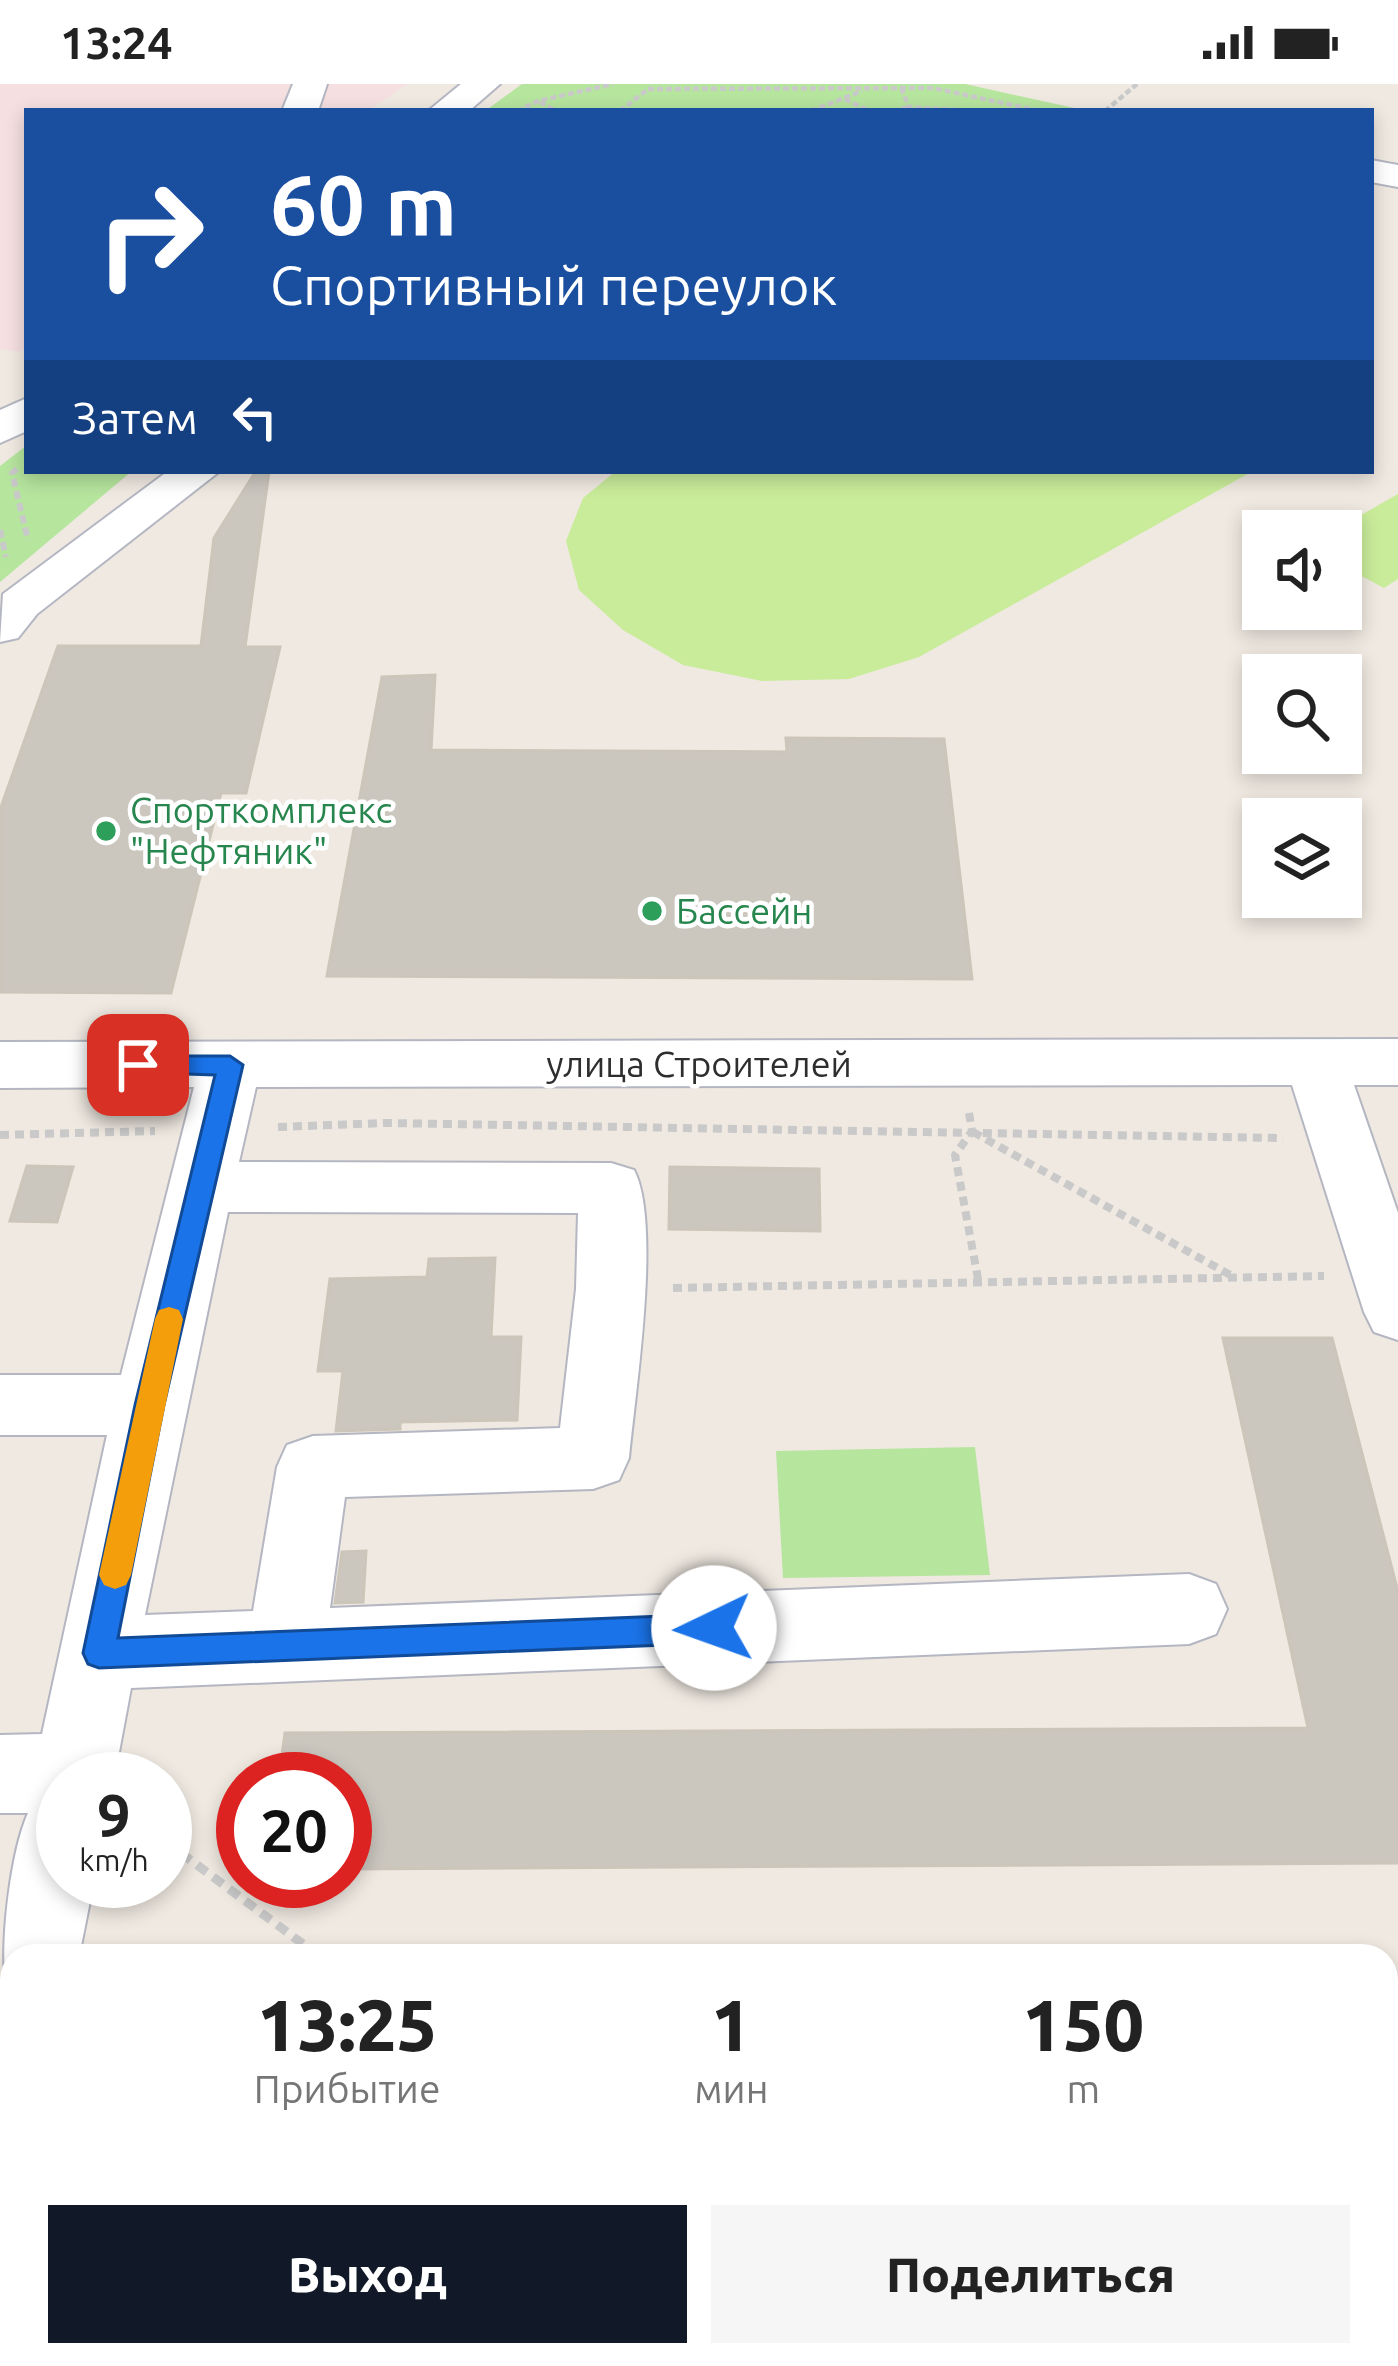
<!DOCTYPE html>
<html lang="ru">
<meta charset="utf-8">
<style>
:root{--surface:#fff;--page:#f6f6f6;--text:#222;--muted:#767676;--accent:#111827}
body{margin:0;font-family:Ubuntu,sans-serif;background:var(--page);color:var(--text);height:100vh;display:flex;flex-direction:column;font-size:45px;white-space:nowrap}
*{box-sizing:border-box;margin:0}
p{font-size:39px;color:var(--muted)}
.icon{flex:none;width:66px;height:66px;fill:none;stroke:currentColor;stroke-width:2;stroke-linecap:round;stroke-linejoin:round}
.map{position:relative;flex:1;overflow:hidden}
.details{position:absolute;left:0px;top:1860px;width:1398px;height:423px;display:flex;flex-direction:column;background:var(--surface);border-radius:36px 36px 0 0;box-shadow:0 6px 18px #0003}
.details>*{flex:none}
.banner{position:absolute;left:24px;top:24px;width:1350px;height:366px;border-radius:0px;box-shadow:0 6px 18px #0003;background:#1a4fa0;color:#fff;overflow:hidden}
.controls{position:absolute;left:1242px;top:426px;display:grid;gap:24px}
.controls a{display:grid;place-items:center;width:120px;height:120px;border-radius:0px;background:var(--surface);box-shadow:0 6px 18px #0003;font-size:60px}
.speed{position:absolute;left:36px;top:1668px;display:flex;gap:24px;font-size:60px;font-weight:700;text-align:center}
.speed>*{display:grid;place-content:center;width:156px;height:156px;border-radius:50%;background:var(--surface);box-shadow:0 6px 18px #0003;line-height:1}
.speed small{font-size:30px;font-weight:400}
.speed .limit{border:18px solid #d22;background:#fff;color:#111}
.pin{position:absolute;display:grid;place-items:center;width:102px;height:102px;color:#fff;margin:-51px;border-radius:24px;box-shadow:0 6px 18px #0006}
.me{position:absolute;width:132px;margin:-66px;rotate:267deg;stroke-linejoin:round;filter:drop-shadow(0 0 9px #0008)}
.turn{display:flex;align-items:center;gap:42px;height:252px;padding:0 48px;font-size:54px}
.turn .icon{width:156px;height:156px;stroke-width:2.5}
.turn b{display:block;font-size:84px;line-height:102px}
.then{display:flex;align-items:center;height:114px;padding:0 48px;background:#0003;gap:24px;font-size:45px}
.eta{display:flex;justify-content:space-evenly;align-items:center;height:204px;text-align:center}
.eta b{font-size:72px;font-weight:800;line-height:84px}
.action{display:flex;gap:24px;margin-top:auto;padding:24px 48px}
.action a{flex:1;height:138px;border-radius:0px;background:var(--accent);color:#fff;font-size:48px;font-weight:800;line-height:138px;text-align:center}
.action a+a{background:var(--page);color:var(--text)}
.status{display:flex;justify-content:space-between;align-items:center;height:84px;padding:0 60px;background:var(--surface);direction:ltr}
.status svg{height:33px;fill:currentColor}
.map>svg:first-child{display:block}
.education{fill:#f0e6d1}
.medical{fill:#f5dfe0}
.green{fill:#b6e59e}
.pitch{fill:#c9ec9a}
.building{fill:#cbc7bf;stroke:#cbc5ba;stroke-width:3}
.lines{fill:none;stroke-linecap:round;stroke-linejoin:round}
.minor-casing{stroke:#b4b7c1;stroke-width:4}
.path-far3{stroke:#c9c9c9;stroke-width:4.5;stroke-dasharray:6 3;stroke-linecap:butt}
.path-far2{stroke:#c9c9c9;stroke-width:6;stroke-dasharray:8 4.5;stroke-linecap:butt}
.path-far1{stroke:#c9c9c9;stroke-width:8;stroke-dasharray:9 6;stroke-linecap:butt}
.path{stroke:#c9c9c9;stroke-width:9;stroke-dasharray:12 8;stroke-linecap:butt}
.minor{fill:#fff;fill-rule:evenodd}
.route{fill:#1a73e8;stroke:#114b97;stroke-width:3}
.slow{fill:#f59e0b}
.leisure-dot{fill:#2e9e5b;stroke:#fff;stroke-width:4.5}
.labels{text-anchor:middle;stroke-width:9;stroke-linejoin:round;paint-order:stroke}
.leisure-label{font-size:36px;fill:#27864d;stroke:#fff;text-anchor:start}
.street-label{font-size:36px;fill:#2e2e2e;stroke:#fff}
</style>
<div class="status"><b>13:24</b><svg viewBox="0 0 49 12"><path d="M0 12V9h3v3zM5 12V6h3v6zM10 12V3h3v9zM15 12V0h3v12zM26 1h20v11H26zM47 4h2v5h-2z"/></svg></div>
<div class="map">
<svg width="1398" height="2282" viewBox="0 0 1398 2282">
<rect width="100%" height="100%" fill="#efe9e1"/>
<!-- education -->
<path class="education" d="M1386,1985H1398V2282H9L12,2265V2271H1386Z"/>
<!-- medical -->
<path class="medical" d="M0,0H407L368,27H27V263L19,268L0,265Z"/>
<!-- green -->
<path class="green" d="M522,0H965L1088,27H485Z
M27,361V387H132L0,498V382Z
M975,1363L990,1491L783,1494L776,1367Z"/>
<!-- pitch -->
<path class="pitch" d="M616,387H1253L919,573L849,595L762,597L683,581L623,546L579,506L566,457L583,414Z
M1398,410V495L1384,504L1341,481V447H1333Z"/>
<!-- building -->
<path class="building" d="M256,387H269L245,563H280L246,709H221L171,909L0,908V726L58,562H201L214,454Z
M435,591L431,666L787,668L786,654L944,655L972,895L327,892L382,593Z
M27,1082L73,1083L57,1138L10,1137Z
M670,1083L819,1085L820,1147L669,1145Z
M495,1174L491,1253H521L517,1336L400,1338V1345L336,1347L343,1287H318L330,1195L427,1193L429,1175Z
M1223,1254H1332L1398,1508V1779L345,1785V1695H279L285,1649L1308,1644Z
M366,1467L363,1518L335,1519L342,1468Z"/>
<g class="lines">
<!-- minor casing -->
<g class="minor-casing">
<path id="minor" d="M293,0H327L318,27H282Z
M461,0H500L469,27H428Z
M1371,76L1398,81V103L1371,98Z
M27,314V347L0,359V326Z
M168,387H220L37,530L18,554L0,558L3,510Z
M1398,955V1001H1354L1398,1129V1256L1374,1248L1364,1228L1292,1001L256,1003L239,1078L611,1079L634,1086C662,1139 635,1309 629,1374L619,1396L593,1405L345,1413L330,1524L1189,1490L1216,1500L1227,1525L1216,1550L1189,1560L131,1604L114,1695H63V1797H94L79,1872H12V1905L6,1902C0,1860 10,1770 28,1729H0V1651L42,1650L107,1351H0V1291H121L194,1003L0,1004V958ZM228,1128L578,1129L576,1205L560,1344L313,1352L287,1361L277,1383L253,1527L145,1531Z
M12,1946V2089L0,2094V1951Z"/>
</g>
<!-- path-far3 -->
<path class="path-far3" d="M901,4L909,23L973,27
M648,5L933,4L1040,27
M845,15L869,27
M540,18L556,27
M517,27L538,17L613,0
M620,27L648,5
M811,27L862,7
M893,27L909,23
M1105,27L1137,0"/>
<!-- path-far2 -->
<path class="path-far2" d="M17,385L12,389L28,456
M0,446L6,473"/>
<!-- path-far1 -->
<path class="path-far1" d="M969,1029L972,1047L955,1071L979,1200
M278,1043L385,1039L1283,1054
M973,1048L1232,1192
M0,1051L155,1047
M673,1204L1324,1192"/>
<!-- path -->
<path class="path" d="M165,1757L319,1872
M1386,1921H1398"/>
<!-- minor -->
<use href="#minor" class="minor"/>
</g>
<!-- route -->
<path class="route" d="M138,972H230L243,981L164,1321L118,1554L714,1530L725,1534L730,1544L725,1555L714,1559L99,1584L88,1580L83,1569L135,1321L215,991L129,988L125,981Z"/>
<!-- slow -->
<path class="slow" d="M169,1223L179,1226L183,1235L131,1491L126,1501L115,1505L104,1501L99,1491L155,1235L159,1226Z"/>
<!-- markers -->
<g class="leisure-dot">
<circle cx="106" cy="747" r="12"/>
<circle cx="652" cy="827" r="12"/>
</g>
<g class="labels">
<!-- leisure labels -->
<g class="leisure-label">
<text x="130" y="739">Спорткомплекс<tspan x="130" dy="41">"Нефтяник"</tspan></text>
<text x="676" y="840">Бассейн</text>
</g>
<!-- street labels -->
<g class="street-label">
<text x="699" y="993">улица Строителей</text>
</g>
</g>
</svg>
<div class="controls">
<a><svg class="icon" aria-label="sound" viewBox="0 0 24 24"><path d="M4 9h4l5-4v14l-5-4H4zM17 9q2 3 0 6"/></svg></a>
<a><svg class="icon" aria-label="search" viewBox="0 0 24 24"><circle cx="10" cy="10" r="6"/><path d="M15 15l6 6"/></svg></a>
<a><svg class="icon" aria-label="layers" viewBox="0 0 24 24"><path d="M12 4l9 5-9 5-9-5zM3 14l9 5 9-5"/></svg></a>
</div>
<div class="speed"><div>9<small>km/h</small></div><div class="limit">20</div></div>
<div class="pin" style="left:138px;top:981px;background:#d93025"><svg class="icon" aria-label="arrive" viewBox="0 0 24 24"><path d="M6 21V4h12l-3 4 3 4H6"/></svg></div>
<svg class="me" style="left:714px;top:1544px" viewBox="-20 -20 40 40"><circle r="19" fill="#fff"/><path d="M0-13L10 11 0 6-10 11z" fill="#1a73e8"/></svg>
<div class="banner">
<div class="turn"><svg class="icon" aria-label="right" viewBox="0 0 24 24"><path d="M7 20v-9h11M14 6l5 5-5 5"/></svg><div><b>60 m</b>Спортивный переулок</div></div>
<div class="then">Затем<svg class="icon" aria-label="left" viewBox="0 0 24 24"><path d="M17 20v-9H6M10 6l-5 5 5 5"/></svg></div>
</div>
<section class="details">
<div class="eta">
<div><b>13:25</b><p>Прибытие</p></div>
<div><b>1</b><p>мин</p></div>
<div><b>150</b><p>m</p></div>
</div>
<div class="action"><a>Выход</a><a>Поделиться</a></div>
</section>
</div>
